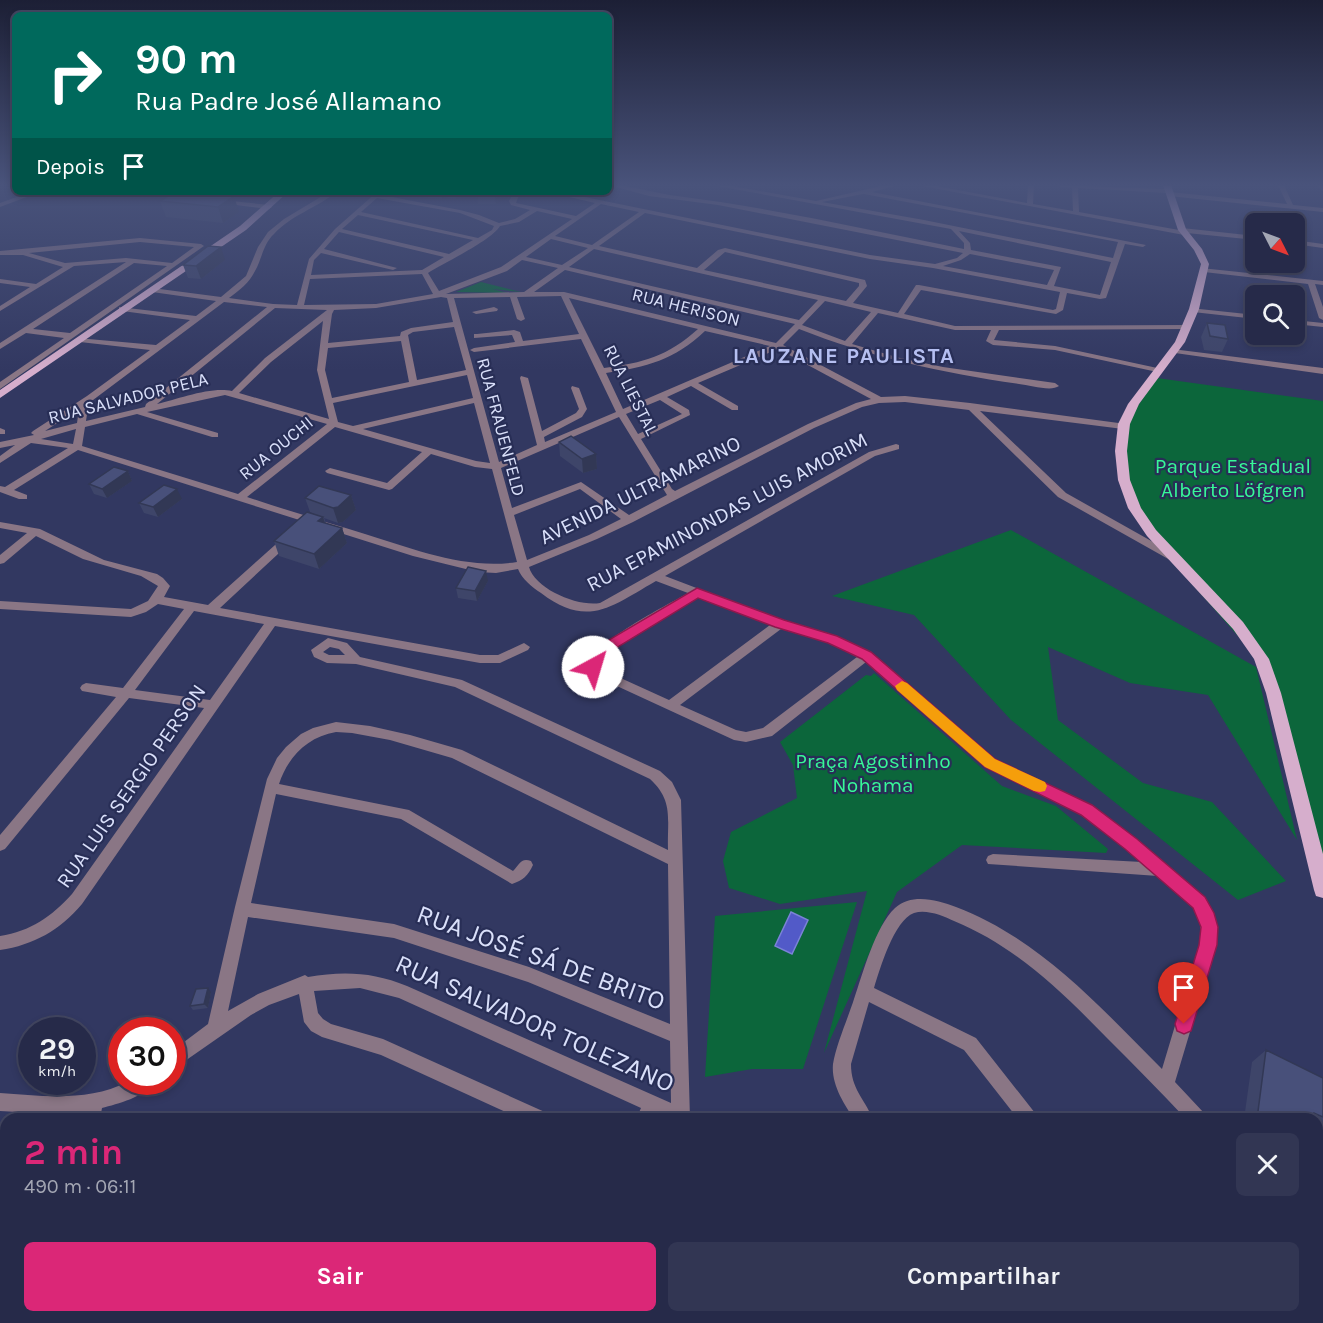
<!DOCTYPE html>
<html lang="pt">
<meta charset="utf-8">
<style>
:root{--surface:#262a49;--page:#323653;--text:#f1f3f6;--muted:#a4a7b4;--line:#424661;--accent:#db2777}
body{margin:0;font-family:Karla,sans-serif;background:var(--page);color:var(--text);height:100vh;display:flex;flex-direction:column;font-size:22px;white-space:nowrap}
*{box-sizing:border-box;margin:0}
p{font-size:20px;color:var(--muted)}
.icon{flex:none;width:33px;height:33px;fill:none;stroke:currentColor;stroke-width:2;stroke-linecap:round;stroke-linejoin:round}
.map{position:relative;flex:1;overflow:hidden}
.side{position:absolute;left:0px;top:1113px;width:1323px;height:210px;display:flex;flex-direction:column;background:var(--surface);border-radius:18px 18px 0 0;box-shadow:0 3px 9px #0003,0 0 0 2px var(--line)}
.side>*{flex:none}
.hud{position:absolute;left:12px;top:12px;width:600px;height:183px;border-radius:9px;box-shadow:0 3px 9px #0003,0 0 0 2px var(--line);background:#00695c;color:#fff;overflow:hidden}
.needle{width:39px;rotate:132deg}
.fabs{position:absolute;left:1245px;top:213px;display:grid;gap:12px}
.fabs a{display:grid;place-items:center;width:60px;height:60px;border-radius:9px;background:var(--surface);box-shadow:0 3px 9px #0003,0 0 0 2px var(--line);font-size:30px}
.speed{position:absolute;left:18px;top:1017px;display:flex;gap:12px;font-size:30px;font-weight:700;text-align:center}
.speed>*{display:grid;place-content:center;width:78px;height:78px;border-radius:50%;background:var(--surface);box-shadow:0 3px 9px #0003,0 0 0 2px var(--line);line-height:1}
.speed small{font-size:15px;font-weight:400}
.speed .limit{border:9px solid #d22;background:#fff;color:#111}
.pin{position:absolute;display:grid;place-items:center;width:51px;height:51px;color:#fff;margin:-62px -26px;border-radius:50% 50% 50% 0;rotate:-45deg;box-shadow:0 0 6px #0007}
.pin .icon{rotate:45deg}
.me{position:absolute;width:66px;margin:-33px;rotate:39deg;stroke-linejoin:round;filter:drop-shadow(0 0 4px #0008)}
.turn{display:flex;align-items:center;gap:21px;height:126px;padding:0 24px;font-size:27px}
.turn .icon{width:78px;height:78px;stroke-width:2.5}
.turn b{display:block;font-size:42px;line-height:51px}
.then{display:flex;align-items:center;height:57px;padding:0 24px;background:#0003;gap:12px;font-size:22px}
.round{display:grid;place-items:center;flex:none;width:63px;height:63px;border-radius:9px;background:var(--page)}
.head{display:flex;align-items:center;justify-content:space-between;height:102px;padding:0 24px}
h1{font-size:36px;font-weight:700;line-height:45px;color:var(--accent)}
.button{display:flex;gap:12px;margin-top:auto;padding:12px 24px}
.button a{flex:1;height:69px;border-radius:9px;background:var(--accent);color:#fff;font-size:24px;font-weight:700;line-height:69px;text-align:center}
.button a+a{background:var(--page);color:var(--text)}
.map>svg:first-child{display:block}
.green{fill:#0c663b}
.water{fill:#525ac8;stroke:#7b82d7;stroke-width:1.5}
.lines{fill:none;stroke-linecap:round;stroke-linejoin:round}
.minor{fill:#8a7685;fill-rule:evenodd}
.major{fill:#d6aecc;fill-rule:evenodd}
.wall{fill:#3e4569}
.shaded-wall{fill:#323855}
.building{fill:#48507a;stroke:#323855;stroke-width:1.5}
.route{fill:#db2777;stroke:#8e194d;stroke-width:1.5}
.slow{fill:#f59e0b}
.labels{text-anchor:middle;stroke-width:4.5;stroke-linejoin:round;paint-order:stroke}
.far-street-label{font-size:18px;fill:#dae0fa;stroke:#282e56}
.park-label{font-size:21px;fill:#37f898;stroke:#282e56}
.street-label{font-size:21px;fill:#dae0fa;stroke:#282e56}
.far-district-label{font-size:22px;font-weight:bold;letter-spacing:1.5px;fill:#b5bff1;stroke:#282e56}
.near-street-label{font-size:26px;fill:#dae0fa;stroke:#282e56}
</style>
<div class="map">
<svg width="1323" height="1323" viewBox="0 0 1323 1323">
<rect width="100%" height="100%" fill="#323861"/>
<!-- green -->
<path class="green" d="M481,282L521,292L492,289L508,293L456,292Z
M1157,378L1323,401V860L1266,668L1193,585L1142,518L1128,484L1126,461L1127,427L1133,413Z
M1011,530L1256,667L1297,840L1208,695L1130,683L1048,647L1058,720L1143,783L1212,802L1286,881L1238,900L1011,720L914,615L832,596Z
M874,673L1002,786L1056,806L1108,849L1106,853L962,845L897,892L824,1053L867,891L780,904L729,888L723,861L731,832L797,798L793,765L780,742L866,675L871,676Z
M857,902L803,1069H752L705,1077L715,916Z"/>
<!-- water -->
<path class="water" d="M791,912L808,920L792,954L775,946Z"/>
<g class="lines">
<!-- minor -->
<path class="minor" d="M609,185C631,185 654,193 677,196C773,208 869,230 964,249V243L951,229L712,185H727L816,201L885,185H898L872,192L1146,245L1143,247L1125,244L1106,298L1100,299L1067,293L1063,310L1056,314L921,290L904,314L955,326L1188,325V329H1185L999,330L994,340L1055,346L1162,369V373L1055,350L993,345L986,341L991,330H955L878,313L852,344L900,358L943,367L1055,383L1059,386C1051,392 1030,385 1019,384C942,373 870,357 799,329L783,345L881,397L905,396L970,403L1126,424V428L1123,429L980,411L1066,493L1178,556L1179,558L1178,560H1170L1058,497L969,410L905,402L879,403L862,407L814,428L633,522L597,539L529,567C535,589 578,607 600,603L869,452L896,444L899,445V449L875,456L665,576L783,621L837,637L870,653L995,759L1091,806L1167,865L1204,898L1215,923L1216,945L1175,1082L1204,1113L1207,1119H1186C1160,1091 1133,1064 1106,1037C1061,991 1015,946 954,921C943,916 927,909 914,913C894,920 880,969 874,988L976,1038L1035,1113L1038,1119H1018L964,1050L869,1002L851,1064C851,1089 864,1098 873,1119H854C844,1104 831,1084 833,1064C836,1045 848,1018 854,999C863,973 875,927 895,908C912,893 937,900 956,907C1040,939 1100,1007 1162,1069L1201,939L1200,923L1194,908L1158,876L988,864L986,860L988,856L993,854L1142,862L1081,814L985,767L866,662L772,736L746,742L734,740L606,681L587,667C591,643 666,606 688,593L656,581C612,606 588,629 541,593C532,587 522,579 518,569L496,573L478,572L413,556L78,450L14,490L27,495V499H19L0,492V486L5,487L68,448L31,443L0,463V456L15,445L0,448V442L34,435L31,433L33,431L87,396L150,350L80,342H77V338L156,345L190,320L122,311H119V307L196,316L216,301L152,292L148,290L152,288L221,297L246,276L258,247L268,232L284,219L329,192H336C317,208 291,215 274,234C263,244 262,259 255,271C249,283 240,290 229,298L273,304L297,305L309,259L335,229L377,192H384L381,195L460,210L479,215L499,223L515,219L530,210L511,205L509,201L514,192H520L516,203L576,216L595,203L548,192H560L870,255L935,264L957,258L963,253L718,205L649,196ZM863,194H864L1118,242L1113,258L924,220L822,202ZM377,198L460,213L494,226L492,230L478,238L361,212ZM601,204L639,212L592,245L555,236ZM537,211L572,219L501,267L439,291L428,273C445,262 491,241 500,226L519,222ZM645,213L870,259L933,268L1060,292L1056,309L1053,310L919,285H916L898,313L853,303L867,286L865,280L725,248L718,250L697,268L599,246ZM358,215L473,240L449,254L342,229ZM959,231L1111,262L1100,295L1054,286L1061,267L971,250L970,243ZM339,232L444,257L422,270L311,275L314,260L321,253L393,270L397,268L324,249ZM551,239L588,248L562,265L526,257ZM594,249L818,300L799,320L569,267ZM725,252L859,283V286L846,301L704,270ZM970,254L1054,270L1047,285L943,266L961,260ZM522,260L558,268L524,292L446,294L507,271ZM565,270L795,324L776,343L564,292H534ZM422,274L433,294L376,304L304,305L310,279ZM561,296L579,334L523,341L520,332L514,330L477,334H474V338L512,335L515,342L474,348L470,350L474,352L581,339L616,412L545,442L544,437L582,417L587,409L579,388L572,386L571,388L579,409L576,413L542,431L528,378L521,376L520,378L537,445L499,462L454,298L510,297L517,319L521,321L525,319L517,297ZM441,297L447,298L453,322L411,328L401,332L400,336L328,343L332,314L334,310L376,308ZM569,298L698,329C668,356 643,363 604,368ZM825,301L871,312L845,341L802,325ZM224,302L267,307L146,404L145,407L86,421L88,407L93,400ZM275,308L327,310L265,358L232,391C212,386 177,399 157,404ZM323,321L317,370L329,419L239,393L271,362ZM454,327L466,370L417,380L408,335L413,332ZM705,331L770,346L623,409L606,373C647,367 674,360 705,331ZM401,341L409,382L332,398L325,370L328,348ZM778,349L871,399L856,403L808,424L675,491L672,489L641,439L690,415L689,410L667,397L691,386L732,410H738V406L698,383ZM467,375L473,398L353,426L338,422L333,403ZM225,395L327,424L238,494L82,446L85,427L137,414L212,437H218V433L147,412ZM660,400L682,414L638,434L626,414ZM474,403L490,463L476,461L363,429ZM79,409L77,423L45,431ZM619,417L667,495L629,515L581,482L512,508L501,468ZM335,427L422,452L387,483L330,468L325,471L327,473L389,490L392,489L431,454L475,467L492,469L517,562C466,570 414,549 365,534C326,522 286,510 247,497ZM76,429L73,444L41,439ZM580,489L621,519L589,535L527,560L514,515ZM699,597L770,625L669,700L614,675L599,665L615,647ZM781,629L829,643L857,657L763,728L746,732L736,730L680,705Z
M917,185H931L1027,203L1028,185H1034L1033,204L1073,211L1072,188L1049,185L1168,189L1170,192L1287,204L1278,185H1284L1293,205L1323,208V212L1169,196L1167,193L1078,188L1079,212L1179,230L1182,228L1256,236V240L1187,233L1184,235Z
M1318,185H1323V191L1321,190Z
M31,192H40L0,207V203Z
M222,200L269,205L272,207L269,209L220,203L219,202Z
M140,238L201,244L204,246L0,389V382L64,338L26,333L0,349V343L126,262L74,266L0,311V306L30,287L0,283V279L36,284L63,267L23,255H0V251ZM140,242L194,247L172,263L126,258L65,263L29,253ZM134,263L167,266L70,333L33,329Z
M1294,240L1323,244V248L1294,244Z
M1201,268L1323,281V285L1315,284L1323,307V320L1319,318L1308,284L1204,272H1201Z
M494,307L498,309L497,311L476,314L472,312Z
M1190,308L1256,315V319L1193,312H1190Z
M1294,320L1323,323V327L1294,324Z
M1172,349L1323,368V374L1175,353H1172Z
M0,428L5,430V434H0Z
M0,522L40,529L104,560L157,574L163,578L170,586L164,597L208,605L284,537L288,536L293,539L292,541L220,608L480,655H498L524,643L530,647L528,650L500,663H480L275,626L82,904C60,930 34,945 0,950V936C31,931 51,917 72,894L204,708L129,698L5,849L0,851V835L116,697L82,691L80,688L82,685L86,683L123,688L184,609L158,604L146,612L131,617L0,609V601L131,609L148,601L158,586L141,576L83,559L36,536L4,563L0,564V555L27,533L0,528ZM194,611L264,624L210,700L135,690Z
M328,638L347,643L360,657L462,680L660,771L672,782L681,800L690,1119H667L657,1115L655,1119H636L641,1108L399,998L360,988L314,991L318,1013L323,1019L331,1024L383,1039L547,1113L550,1119H521L381,1055L322,1037L311,1031L304,1022L299,994L269,1005L251,1015L172,1070V1051L208,1024L235,907L267,779L277,758L286,747L301,734L313,728L336,722L370,726L410,735L462,750L668,850C667,819 674,801 650,779L455,687L356,664L327,663L314,657L311,650ZM330,647L339,649L345,655H329L323,652ZM336,732L352,733L390,740L452,758L668,864L670,1024L529,967L394,924L251,903L276,794L401,819L512,884C523,880 528,876 533,865L531,861C521,857 519,865 513,871L409,810L279,784C288,757 307,737 336,732ZM248,917L394,938L528,982L670,1041L671,1103L407,986C373,972 343,971 308,977L305,975L258,994L228,1011Z
M127,1082H152C146,1097 117,1104 102,1108L100,1119H82L84,1111L56,1114L0,1111V1093C41,1096 89,1102 127,1082Z
M0,1166L6,1167V1185L0,1184Z
M1323,1181V1201L1317,1203V1183Z
M12,1317H34L32,1323H10Z
M276,1317H296L294,1323H274Z
M523,1317H543V1323H523Z
M788,1317H814L816,1323H790Z
M953,1317H973L974,1323H954Z
M1044,1317H1089L1087,1323H1042Z
M1194,1317H1225L1227,1323H1196Z
M1226,1317H1246L1248,1323H1228Z"/>
<!-- major -->
<path class="major" d="M1163,185H1171L1186,229L1202,249L1209,264L1199,309L1185,342L1139,404L1130,424L1127,451L1130,480L1141,508L1156,530L1243,622L1269,659L1281,693L1323,854V898L1316,896L1314,890L1266,693L1254,659L1233,629L1147,536L1128,508L1118,480L1115,451L1118,424L1128,404L1175,342L1189,309L1201,264L1194,250L1178,230Z
M279,192H288L246,230L0,398V390L240,226Z
M1323,1222V1323H1301L1302,1317H1317V1225Z"/>
</g>
<!-- wall -->
<path class="wall" d="M175,192L239,212L223,223L166,217L160,201Z
M386,192H512L508,198L496,204H478V197L461,195L456,199L445,197L442,199L386,193Z
M225,260L201,279L188,278L183,265Z
M1207,323L1228,339L1222,352L1204,350L1201,337Z
M559,442L596,454L597,469L583,473L560,456Z
M128,471L132,481L107,498L94,494L89,484Z
M351,495L356,510L343,522L338,523L324,518L326,523L342,528L347,543L319,569L279,556L274,541L316,515L310,512L305,498Z
M182,499L158,517L144,513L139,503Z
M488,581L477,601L458,598L456,588Z
M211,992L208,1008L193,1010L190,1006Z
M1266,1050L1323,1078V1126L1317,1130V1119H1244L1252,1062Z"/>
<!-- shaded-wall -->
<path class="shaded-wall" d="M441,192H444L445,197L442,199Z
M455,192H460L461,195L456,199Z
M494,192H512L508,198L496,204Z
M234,196L239,212L223,223L218,207Z
M221,247L225,260L201,279L196,266Z
M596,454L597,469L583,473L582,459Z
M128,471L132,481L107,498L102,489Z
M177,489L182,499L158,517L153,507Z
M351,495L356,510L343,522L338,523L333,508Z
M323,517L328,532L318,521Z
M342,528L347,543L319,569L314,554Z
M486,571L488,581L477,601L475,591Z
M208,988L211,992L208,1008L204,1004Z"/>
<!-- building -->
<path class="building" d="M175,192H191L234,196L218,207L160,201Z
M208,246L221,247L196,266L183,265Z
M1207,323L1225,325L1228,339L1210,336Z
M571,436L596,454L582,459L559,442Z
M114,467L128,471L102,489L89,484Z
M164,485L177,489L153,507L139,503Z
M319,486L351,495L338,507L333,508L305,498Z
M307,512L323,517L318,521L342,528L314,554L274,541Z
M468,567L486,571L475,591L456,588Z
M208,988L204,1004L190,1006L196,989Z
M1266,1050L1323,1078V1117L1314,1113L1313,1119H1257Z"/>
<!-- sky -->
<linearGradient id="sky" x2="0" y2="1"><stop stop-color="#1c1f35"/><stop offset="0.5" stop-color="#49537b"/><stop offset="1" stop-color="#49537b" stop-opacity="0"/></linearGradient>
<rect width="1323" height="370" fill="url(#sky)"/>
<!-- route -->
<path class="route" d="M697,588L784,620L837,636L871,652L995,759L1092,805L1137,839L1205,897L1214,913L1218,927L1217,945L1191,1031L1184,1034L1177,1031L1175,1024L1199,945L1201,927L1193,908L1125,849L1081,815L985,767L862,659L828,643L775,627L698,598L616,648L600,662L598,670H589L587,667L589,657L607,641Z"/>
<!-- slow -->
<path class="slow" d="M902,681L907,683L995,759L1045,782L1047,786L1045,791L1040,792L1034,791L985,767L897,690L895,686Z"/>
<g class="labels">
<!-- far-street labels -->
<g class="far-street-label">
<text transform="translate(686 307) rotate(14)" y="6">RUA HERISON</text>
<text transform="translate(631 390) rotate(63)" y="6">RUA LIESTAL</text>
<text transform="translate(128 398) rotate(-14)" y="6">RUA SALVADOR PELA</text>
<text transform="translate(501 427) rotate(75)" y="6">RUA FRAUENFELD</text>
<text transform="translate(276 448) rotate(-39)" y="6">RUA OUCHI</text>
</g>
<!-- park labels -->
<g class="park-label">
<text x="1233" y="473">Parque Estadual<tspan x="1233" dy="24">Alberto Löfgren</tspan></text>
<text x="873" y="768">Praça Agostinho<tspan x="873" dy="24">Nohama</tspan></text>
</g>
<!-- street labels -->
<g class="street-label">
<text transform="translate(640 490) rotate(-26)" y="7">AVENIDA ULTRAMARINO</text>
<text transform="translate(727 512) rotate(-28)" y="7">RUA EPAMINONDAS LUIS AMORIM</text>
<text transform="translate(131 786) rotate(-55)" y="7">RUA LUIS SERGIO PERSON</text>
</g>
<!-- far-district labels -->
<g class="far-district-label">
<text x="844" y="363">LAUZANE PAULISTA</text>
</g>
<!-- near-street labels -->
<g class="near-street-label">
<text transform="translate(541 957) rotate(20)" y="9">RUA JOSÉ SÁ DE BRITO</text>
<text transform="translate(535 1023) rotate(24)" y="9">RUA SALVADOR TOLEZANO</text>
</g>
</g>
</svg>
<div class="fabs">
<a><svg class="needle" viewBox="-14 -14 28 28"><path d="M0-13l5 13h-10z" fill="#e53935"/><path d="M0 13l5-13h-10z" fill="#a4a7b4"/></svg></a>
<a><svg class="icon" aria-label="search" viewBox="0 0 24 24"><circle cx="10" cy="10" r="6"/><path d="M15 15l6 6"/></svg></a>
</div>
<div class="speed"><div>29<small>km/h</small></div><div class="limit">30</div></div>
<div class="pin" style="left:1184px;top:1024px;background:#d93025"><svg class="icon" aria-label="arrive" viewBox="0 0 24 24"><path d="M6 21V4h12l-3 4 3 4H6"/></svg></div>
<svg class="me" style="left:593px;top:667px" viewBox="-20 -20 40 40"><circle r="19" fill="#fff"/><path d="M0-13L10 11 0 6-10 11z" fill="#db2777"/></svg>
<div class="hud">
<div class="turn"><svg class="icon" aria-label="right" viewBox="0 0 24 24"><path d="M7 20v-9h11M14 6l5 5-5 5"/></svg><div><b>90 m</b>Rua Padre José Allamano</div></div>
<div class="then">Depois<svg class="icon" aria-label="arrive" viewBox="0 0 24 24"><path d="M6 21V4h12l-3 4 3 4H6"/></svg></div>
</div>
<section class="side">
<div class="head"><div><h1>2 min</h1><p>490 m · 06:11</p></div><a class="round"><svg class="icon" aria-label="close" viewBox="0 0 24 24"><path d="M6 6l12 12M18 6L6 18"/></svg></a></div>
<div class="button"><a>Sair</a><a>Compartilhar</a></div>
</section>
</div>
